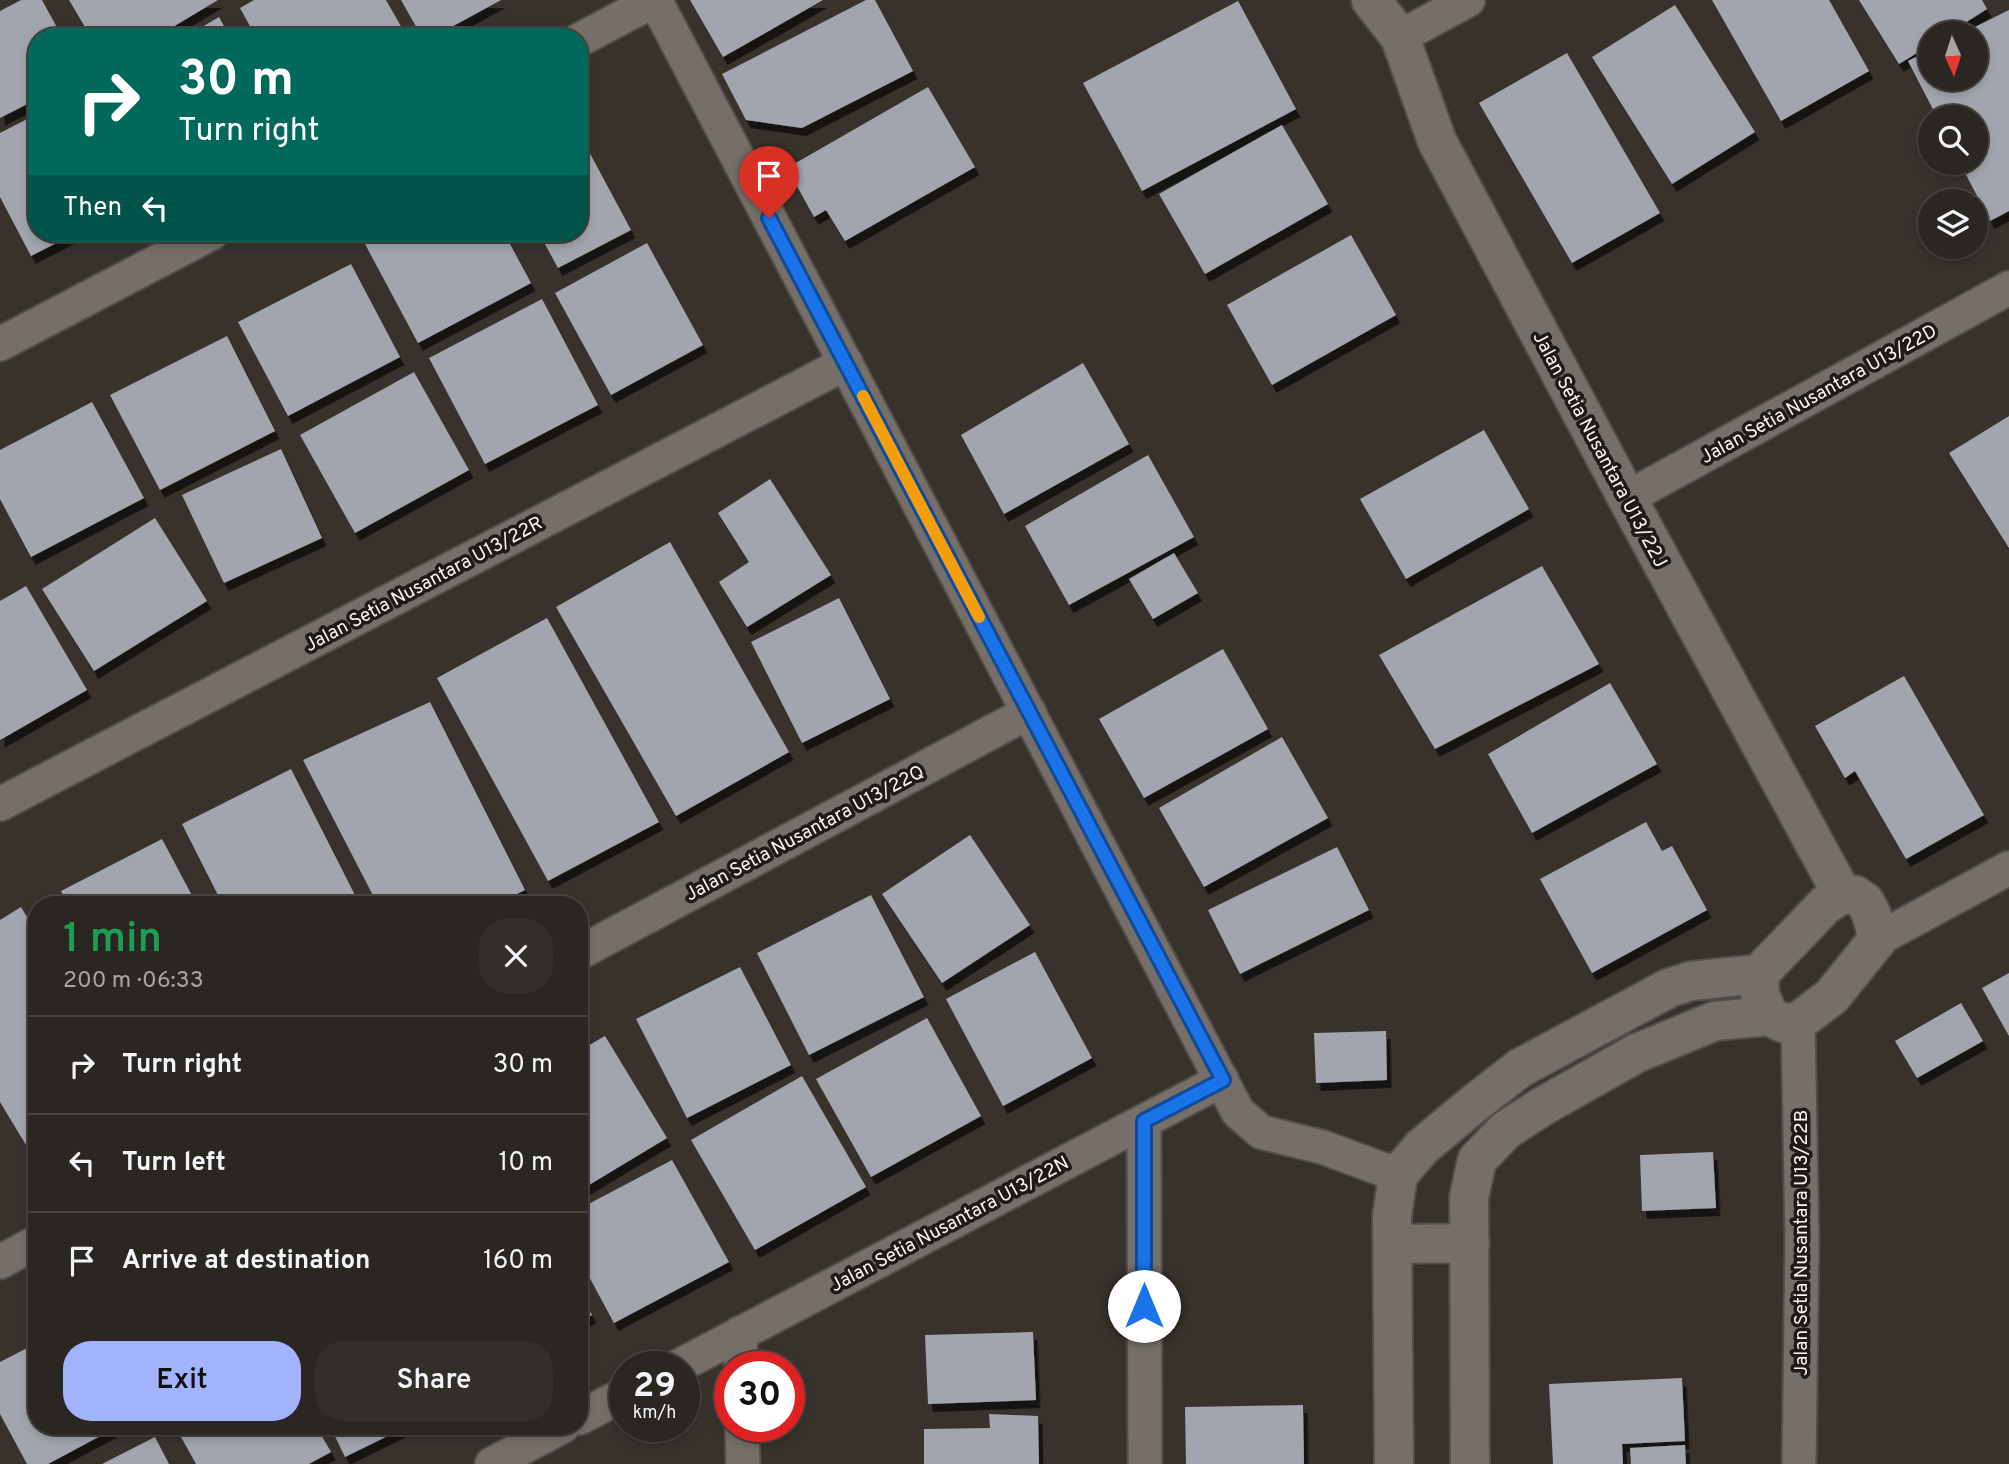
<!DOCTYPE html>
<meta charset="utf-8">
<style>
:root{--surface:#2a2622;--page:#322e2a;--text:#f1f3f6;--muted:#a5a5a5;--line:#464340;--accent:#a2b2fd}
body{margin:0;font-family:Overpass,sans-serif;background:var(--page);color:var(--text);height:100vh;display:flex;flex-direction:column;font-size:26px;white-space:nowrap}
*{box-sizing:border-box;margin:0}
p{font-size:23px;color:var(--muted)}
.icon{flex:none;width:38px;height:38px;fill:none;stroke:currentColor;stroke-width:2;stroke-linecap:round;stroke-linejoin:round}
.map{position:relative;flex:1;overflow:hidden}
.sheet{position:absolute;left:28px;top:896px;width:560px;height:539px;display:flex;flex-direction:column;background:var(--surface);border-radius:28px;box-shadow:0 4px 10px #0003,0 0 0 2px var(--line)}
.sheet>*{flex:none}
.guide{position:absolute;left:28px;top:28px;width:560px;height:214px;border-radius:28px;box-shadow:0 4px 10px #0003,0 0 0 2px var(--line);background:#00695c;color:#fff;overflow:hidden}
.needle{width:46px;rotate:177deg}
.buttons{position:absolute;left:1918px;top:21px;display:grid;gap:14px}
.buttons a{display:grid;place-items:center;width:70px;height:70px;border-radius:50%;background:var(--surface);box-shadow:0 4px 10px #0003,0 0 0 2px var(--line);font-size:35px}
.speed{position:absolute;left:609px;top:1351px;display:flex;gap:14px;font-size:35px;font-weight:700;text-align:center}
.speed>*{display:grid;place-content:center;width:91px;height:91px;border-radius:50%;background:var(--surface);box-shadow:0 4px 10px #0003,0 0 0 2px var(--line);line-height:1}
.speed small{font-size:18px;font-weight:400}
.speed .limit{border:10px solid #d22;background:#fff;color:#111}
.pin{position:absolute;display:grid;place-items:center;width:60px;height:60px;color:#fff;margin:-72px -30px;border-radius:50% 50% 50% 0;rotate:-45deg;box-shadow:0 0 7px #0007}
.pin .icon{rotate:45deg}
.me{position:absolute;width:77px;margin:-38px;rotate:0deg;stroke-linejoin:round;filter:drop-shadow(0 0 5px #0008)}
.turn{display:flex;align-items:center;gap:24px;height:147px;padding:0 35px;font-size:32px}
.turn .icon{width:91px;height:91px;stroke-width:2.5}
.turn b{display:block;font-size:49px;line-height:60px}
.then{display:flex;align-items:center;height:66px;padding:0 35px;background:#0003;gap:14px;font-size:26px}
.round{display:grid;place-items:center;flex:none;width:74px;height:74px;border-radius:28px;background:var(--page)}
.headline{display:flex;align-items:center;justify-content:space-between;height:119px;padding:0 35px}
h1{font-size:42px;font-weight:600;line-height:52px;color:#1e9e55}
.primary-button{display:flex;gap:14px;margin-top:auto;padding:14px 35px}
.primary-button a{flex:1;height:80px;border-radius:28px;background:var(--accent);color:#111;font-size:28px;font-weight:600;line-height:80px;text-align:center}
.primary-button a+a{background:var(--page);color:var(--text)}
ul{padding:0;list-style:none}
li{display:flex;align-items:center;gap:21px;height:98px;padding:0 35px;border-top:2px solid var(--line)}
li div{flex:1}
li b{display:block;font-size:26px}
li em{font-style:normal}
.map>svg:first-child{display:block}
.building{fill:#a3a5ae;filter:url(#shadow)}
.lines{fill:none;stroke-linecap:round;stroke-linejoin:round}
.minor-casing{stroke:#544e4a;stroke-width:37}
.tertiary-casing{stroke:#544e4a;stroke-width:42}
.minor{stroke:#766f69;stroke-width:33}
.tertiary{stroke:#766f69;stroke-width:38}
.route-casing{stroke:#114b97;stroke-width:18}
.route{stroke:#1a73e8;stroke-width:12}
.slow{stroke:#f59e0b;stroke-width:12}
.labels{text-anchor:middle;stroke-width:7;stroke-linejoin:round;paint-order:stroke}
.street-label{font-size:19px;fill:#f8f4f1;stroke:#1d1b18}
</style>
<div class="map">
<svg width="2009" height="1464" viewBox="0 0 2009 1464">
<defs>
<filter id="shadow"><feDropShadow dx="4.5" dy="8" stdDeviation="0" flood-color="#0009"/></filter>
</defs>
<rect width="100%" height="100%" fill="#38322d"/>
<!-- building -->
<path class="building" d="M21,0H42L62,37H37V99L0,118V11Z
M69,0H218L156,37H91Z
M254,0H386L407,37H256L240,8Z
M401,0H501L433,37H422Z
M690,0H823L723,57Z
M866,0H875L913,71L802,128L746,120L722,74Z
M1712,0H1829L1869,71L1781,121Z
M1859,0H1982L1987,9L1949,33H1930V45L1899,64Z
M1238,1L1296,109L1142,191L1083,83Z
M1675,5L1755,132L1672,184L1592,57Z
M2009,10V211L1990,221L1960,163H1976V117H1937L1908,61L1930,50V79H1976V33H1963Z
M219,17L230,37H185Z
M1567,53L1660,213L1572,263L1479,103Z
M928,87L975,167L845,241L826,210L814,217L787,168Z
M37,114V233H76L31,256L0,197V133Z
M1282,125L1328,204L1205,274L1159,194Z
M579,133L631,230L558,268L539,233H579Z
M386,233H504L531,283L418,343L365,244Z
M1351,235L1396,315L1272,385L1227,305Z
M647,243L703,345L611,395L555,293Z
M351,264L400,357L288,416L238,322Z
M542,299L598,405L485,464L429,358Z
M227,336L275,431L160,490L110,395Z
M1083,363L1129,444L1004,514L961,435Z
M414,372L469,470L355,533L300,435Z
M92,402L144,498L31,557L0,499V450Z
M2009,416V548L1949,453Z
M1484,430L1529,509L1406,579L1360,499Z
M281,449L322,538L224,583L182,495Z
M1148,455L1194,537L1069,605L1025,526Z
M770,479L831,575L747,627L719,582L749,562L718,513Z
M155,518L207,601L94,671L42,589Z
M670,542L789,752L676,816L556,607Z
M1174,553L1198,593L1153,619L1129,579Z
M1542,566L1599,664L1435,749L1379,655Z
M26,586L87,690L0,740V601Z
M839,598L890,699L802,743L751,642Z
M547,618L659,822L548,881L437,678Z
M1223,649L1268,729L1144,798L1099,719Z
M1904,676L1984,815L1906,859L1855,771L1845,778L1815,726Z
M1610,683L1657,764L1532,833L1488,754Z
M430,702L525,890L494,905H378L303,760Z
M1282,737L1328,818L1204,887L1159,808Z
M291,769L360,905H223L182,824Z
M1646,822L1662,851L1672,846L1707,910L1592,973L1540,879Z
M970,835L1030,925L942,983L882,894Z
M162,839L197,905H68L61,891Z
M1337,847L1369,910L1240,974L1208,910Z
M871,895L924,997L809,1055L757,953Z
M21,907L37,934V1163L0,1102V920Z
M1035,952L1092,1058L1003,1106L946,999Z
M740,967L791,1065L687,1118L636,1019Z
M2009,973V1036L1982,988Z
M1961,1003L1983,1041L1917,1078L1895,1041Z
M927,1018L981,1116L871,1177L816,1079Z
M1386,1031L1387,1080L1316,1083L1314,1033Z
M605,1036L667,1138L579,1191V1051Z
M802,1076L866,1187L755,1250L691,1140Z
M1713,1152L1716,1208L1642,1211L1640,1155Z
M672,1160L729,1262L614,1323L579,1258V1209Z
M579,1293L592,1315L579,1322Z
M1033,1332L1036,1400L928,1404L925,1335Z
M37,1343V1426H119L48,1464H27L0,1414V1362Z
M1682,1378L1685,1441L1622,1444L1623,1464H1553L1549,1384Z
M1303,1405L1304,1464H1186L1185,1407Z
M989,1414L1038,1416L1039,1464H924V1429L990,1428Z
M175,1426H316L331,1452L309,1464H196Z
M330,1426H408L345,1457Z
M155,1437L169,1464H102Z
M1685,1445L1686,1464H1631L1630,1448Z"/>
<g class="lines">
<!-- minor casing -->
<g class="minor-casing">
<path id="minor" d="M655,0L1238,1112L1261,1132L1322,1147L1398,1175
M1400,37L1468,0
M579,40L655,0
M0,344L212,233
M1627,498L2009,288
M0,804L846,363
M1878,939L2009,868
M579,953L1029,712
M1798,1022L1802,1240L1799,1464
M1144,1121L1145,1464
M0,1262L37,1242
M740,1333L741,1367
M677,1367L1222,1080
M579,1418L625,1394
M742,1426L743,1464
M492,1464L563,1426"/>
</g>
<!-- tertiary casing -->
<g class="tertiary-casing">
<path id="tertiary" d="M1371,0L1400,37L1437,141L1627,498L1842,894
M1393,1244L1470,1243
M1394,1464L1392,1216L1398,1175L1422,1147L1475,1103L1520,1068L1669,988L1691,981L1759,974
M1470,1464L1469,1197L1477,1160L1506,1130L1543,1106L1637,1053L1715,1021L1769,1016L1783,1023L1798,1022L1832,996L1878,939L1871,913L1865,902L1855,895L1842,894L1825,905L1759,974L1760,995L1769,1016"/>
</g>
<!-- minor -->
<use href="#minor" class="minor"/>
<!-- tertiary -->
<use href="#tertiary" class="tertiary"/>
</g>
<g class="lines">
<!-- route casing -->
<g class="route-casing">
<path id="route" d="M769,218L1223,1080L1144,1121V1306"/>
</g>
<!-- route -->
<use href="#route" class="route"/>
<!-- slow -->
<path class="slow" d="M863,396L979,617"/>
</g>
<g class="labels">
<!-- street labels -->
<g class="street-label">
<text transform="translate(1818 393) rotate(-29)" y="7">Jalan Setia Nusantara U13/22D</text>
<text transform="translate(1601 449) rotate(62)" y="7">Jalan Setia Nusantara U13/22J</text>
<text transform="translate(423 583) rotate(-28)" y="7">Jalan Setia Nusantara U13/22R</text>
<text transform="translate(804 832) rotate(-28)" y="7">Jalan Setia Nusantara U13/22Q</text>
<text transform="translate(949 1223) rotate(-28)" y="7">Jalan Setia Nusantara U13/22N</text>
<text transform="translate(1800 1243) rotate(-90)" y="7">Jalan Setia Nusantara U13/22B</text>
</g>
</g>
</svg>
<div class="buttons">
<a><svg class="needle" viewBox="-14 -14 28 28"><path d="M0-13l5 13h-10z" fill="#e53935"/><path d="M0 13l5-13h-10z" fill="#a5a5a5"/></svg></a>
<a><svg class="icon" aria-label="search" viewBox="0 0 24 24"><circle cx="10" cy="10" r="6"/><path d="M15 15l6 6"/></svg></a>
<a><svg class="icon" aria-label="layers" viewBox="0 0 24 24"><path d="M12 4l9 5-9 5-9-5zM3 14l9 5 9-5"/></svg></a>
</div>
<div class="speed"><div>29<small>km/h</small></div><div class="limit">30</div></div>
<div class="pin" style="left:769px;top:218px;background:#d93025"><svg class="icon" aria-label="arrive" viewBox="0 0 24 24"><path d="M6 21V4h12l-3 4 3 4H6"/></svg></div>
<svg class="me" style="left:1144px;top:1306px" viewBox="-20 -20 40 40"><circle r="19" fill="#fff"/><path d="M0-13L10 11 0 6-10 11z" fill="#1a73e8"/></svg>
<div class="guide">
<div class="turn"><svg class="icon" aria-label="right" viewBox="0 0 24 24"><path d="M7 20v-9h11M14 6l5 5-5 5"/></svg><div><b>30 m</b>Turn right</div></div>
<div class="then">Then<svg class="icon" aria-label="left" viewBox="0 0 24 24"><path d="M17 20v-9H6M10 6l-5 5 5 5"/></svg></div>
</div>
<section class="sheet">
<div class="headline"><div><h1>1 min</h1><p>200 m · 06:33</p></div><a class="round"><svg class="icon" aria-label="close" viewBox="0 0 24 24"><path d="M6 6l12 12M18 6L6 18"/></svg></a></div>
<ul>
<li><svg class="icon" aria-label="right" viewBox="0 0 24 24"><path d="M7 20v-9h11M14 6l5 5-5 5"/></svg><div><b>Turn right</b></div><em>30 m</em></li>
<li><svg class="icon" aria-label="left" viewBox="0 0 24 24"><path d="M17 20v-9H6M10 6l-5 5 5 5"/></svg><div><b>Turn left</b></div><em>10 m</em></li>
<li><svg class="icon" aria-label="arrive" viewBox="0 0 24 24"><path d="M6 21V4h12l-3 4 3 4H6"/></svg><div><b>Arrive at destination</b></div><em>160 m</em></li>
</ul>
<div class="primary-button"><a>Exit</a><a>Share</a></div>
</section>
</div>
